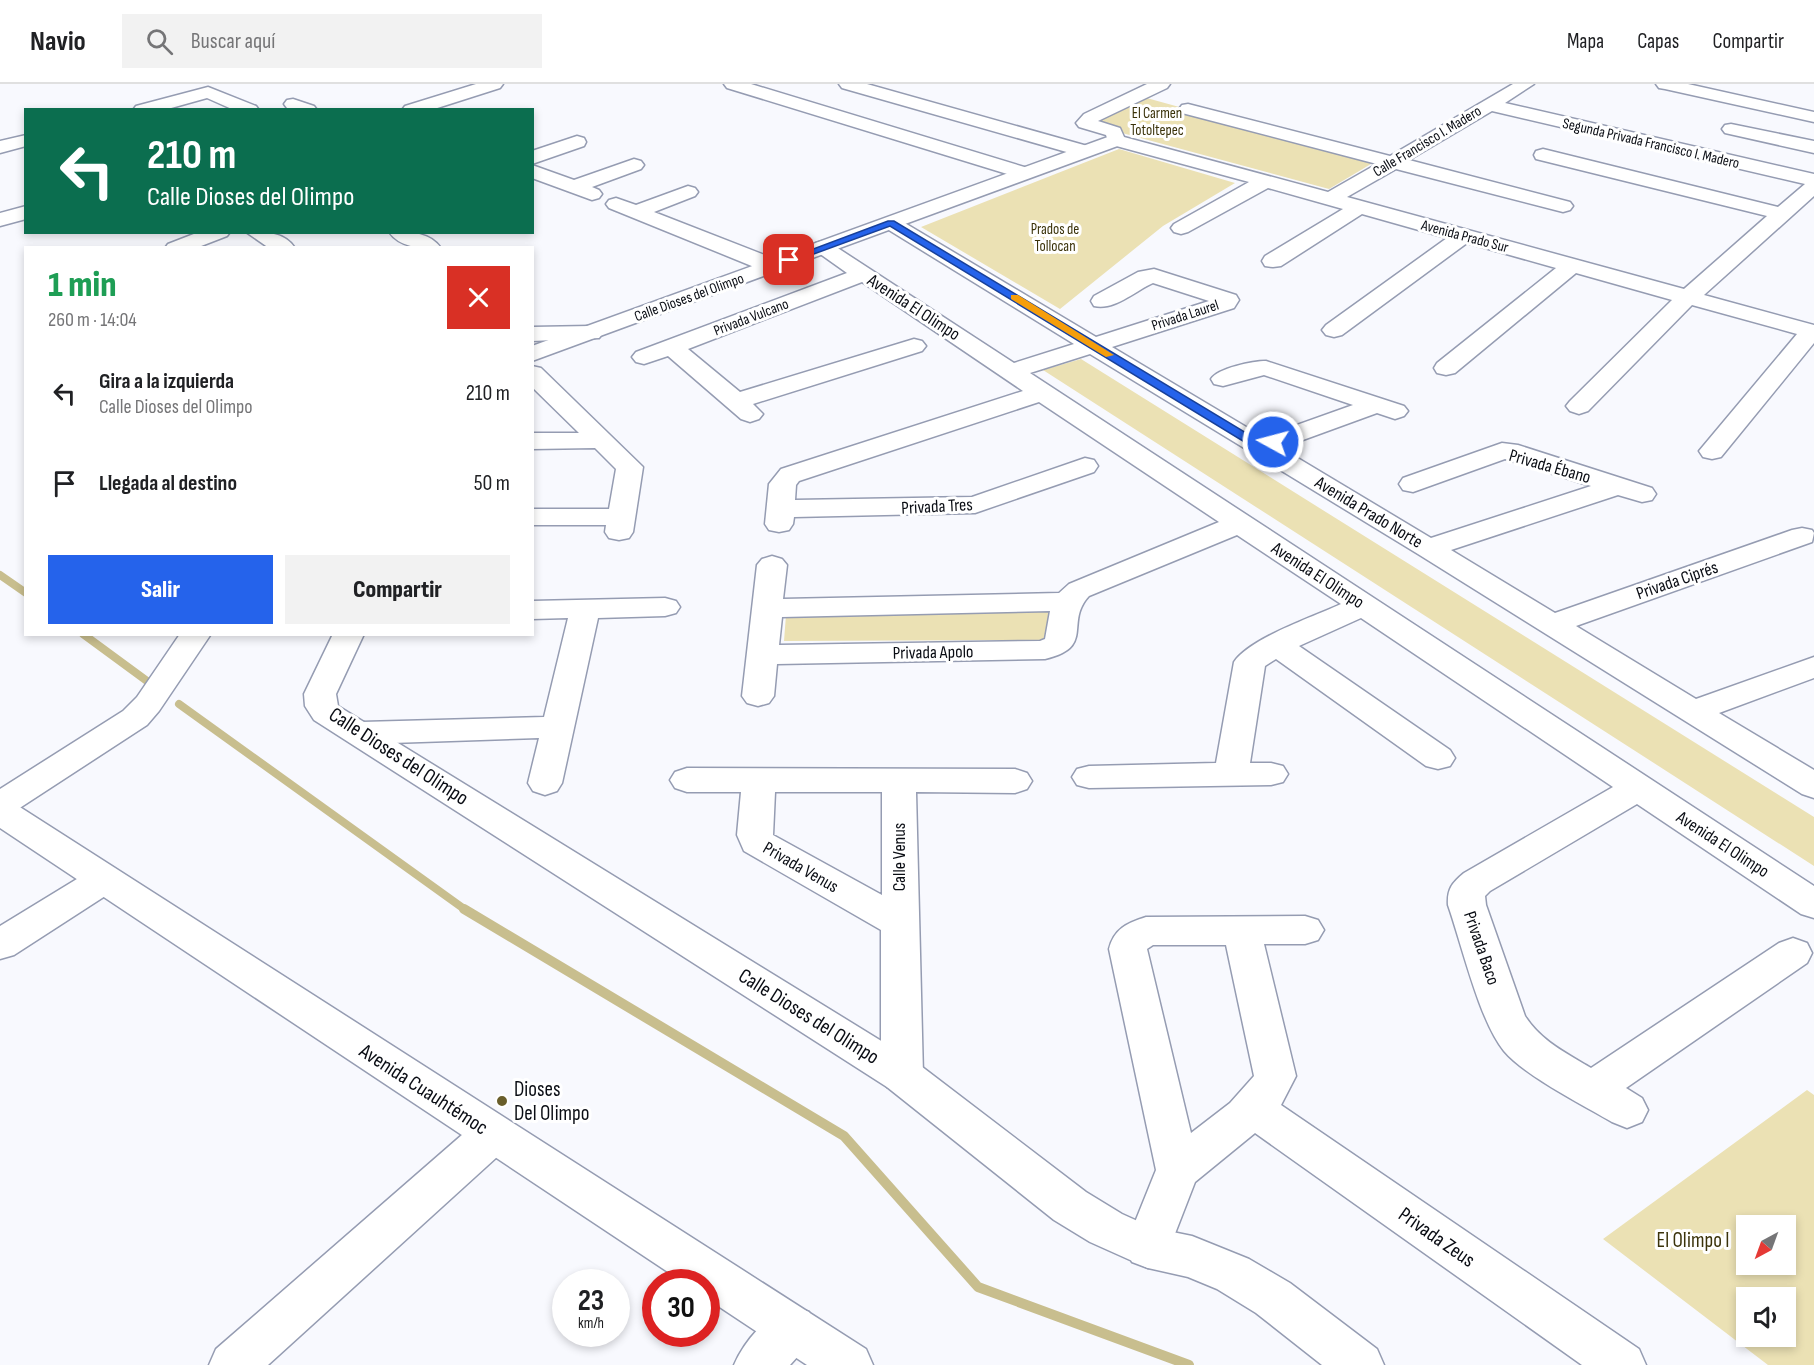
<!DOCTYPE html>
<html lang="es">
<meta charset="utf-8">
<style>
:root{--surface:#fff;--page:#f2f2f2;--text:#202124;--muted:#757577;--line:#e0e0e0;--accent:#2563eb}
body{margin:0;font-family:"Sofia Sans Condensed",sans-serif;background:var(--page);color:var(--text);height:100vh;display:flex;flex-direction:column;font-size:22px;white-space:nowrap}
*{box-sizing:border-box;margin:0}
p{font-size:20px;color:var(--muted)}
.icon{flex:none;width:33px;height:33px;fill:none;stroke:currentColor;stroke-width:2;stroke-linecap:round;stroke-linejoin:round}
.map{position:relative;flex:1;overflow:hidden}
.details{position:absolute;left:24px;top:162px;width:510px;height:390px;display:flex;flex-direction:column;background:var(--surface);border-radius:0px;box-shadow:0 3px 9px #0003}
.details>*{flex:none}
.banner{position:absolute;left:24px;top:24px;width:510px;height:126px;border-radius:0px;box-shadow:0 3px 9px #0003;background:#0b6e4f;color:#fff;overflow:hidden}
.needle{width:39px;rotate:221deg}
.buttons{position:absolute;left:1736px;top:1131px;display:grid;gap:12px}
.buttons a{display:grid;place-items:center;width:60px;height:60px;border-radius:0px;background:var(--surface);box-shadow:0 3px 9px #0003;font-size:30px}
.speed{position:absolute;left:552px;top:1185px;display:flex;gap:12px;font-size:30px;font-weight:700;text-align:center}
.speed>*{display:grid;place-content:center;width:78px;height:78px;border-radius:50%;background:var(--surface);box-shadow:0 3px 9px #0003;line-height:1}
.speed small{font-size:15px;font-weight:400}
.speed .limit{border:9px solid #d22;background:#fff;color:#111}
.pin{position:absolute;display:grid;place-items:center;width:51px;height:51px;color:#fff;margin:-26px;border-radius:12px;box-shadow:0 3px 9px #0006}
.me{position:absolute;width:66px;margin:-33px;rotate:277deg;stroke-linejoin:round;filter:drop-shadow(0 0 4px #0008)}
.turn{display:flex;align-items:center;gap:21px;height:126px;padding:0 24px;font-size:27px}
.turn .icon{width:78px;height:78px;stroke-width:2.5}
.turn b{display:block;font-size:42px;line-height:51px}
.round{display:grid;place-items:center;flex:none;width:63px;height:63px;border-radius:0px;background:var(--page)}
.summary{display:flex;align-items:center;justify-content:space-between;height:102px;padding:0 24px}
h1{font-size:36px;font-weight:800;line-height:45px;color:#1e9e55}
.primary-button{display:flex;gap:12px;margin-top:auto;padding:12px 24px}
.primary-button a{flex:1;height:69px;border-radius:0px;background:var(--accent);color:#fff;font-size:24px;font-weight:800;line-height:69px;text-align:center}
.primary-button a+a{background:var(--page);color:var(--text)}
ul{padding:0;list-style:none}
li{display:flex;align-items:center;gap:18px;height:90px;padding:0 24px}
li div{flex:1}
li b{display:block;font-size:22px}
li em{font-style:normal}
header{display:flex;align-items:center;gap:36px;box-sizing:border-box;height:84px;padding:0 30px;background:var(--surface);border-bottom:2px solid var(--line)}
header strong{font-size:28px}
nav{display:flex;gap:33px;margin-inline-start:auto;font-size:21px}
.search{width:420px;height:54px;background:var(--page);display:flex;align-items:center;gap:15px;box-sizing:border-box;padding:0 21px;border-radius:0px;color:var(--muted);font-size:22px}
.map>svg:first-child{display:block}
.green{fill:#ebe1b4;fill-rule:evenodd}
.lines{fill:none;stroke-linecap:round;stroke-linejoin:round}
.stream-far1{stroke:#c8be8e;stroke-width:8}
.stream{stroke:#c8be8e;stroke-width:10}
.minor-casing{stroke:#959cb2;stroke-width:3}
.major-casing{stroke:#959cb2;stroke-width:3}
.minor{fill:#fff;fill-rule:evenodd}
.major{fill:#fff;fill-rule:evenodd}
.route{fill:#2563eb;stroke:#184099;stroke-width:1.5}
.slow{fill:#f59e0b}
.poi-dot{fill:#695e2b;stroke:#fff;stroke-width:2}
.labels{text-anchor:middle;stroke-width:6;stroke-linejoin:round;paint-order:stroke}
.far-park-label{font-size:15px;fill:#3b330b;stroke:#fff}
.far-street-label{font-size:15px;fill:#0a0d14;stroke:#fff}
.street-label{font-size:18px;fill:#0a0d14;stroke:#fff}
.near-street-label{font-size:21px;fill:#0a0d14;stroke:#fff}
.near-poi-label{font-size:21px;fill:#0a0d14;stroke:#fff;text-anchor:start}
.near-park-label{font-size:21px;fill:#3b330b;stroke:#fff}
</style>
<header>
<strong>Navio</strong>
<div class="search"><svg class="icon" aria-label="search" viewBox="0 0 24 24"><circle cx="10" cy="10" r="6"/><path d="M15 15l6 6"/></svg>Buscar aquí</div>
<nav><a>Mapa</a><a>Capas</a><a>Compartir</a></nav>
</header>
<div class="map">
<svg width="1814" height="1281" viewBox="0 0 1814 1281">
<rect width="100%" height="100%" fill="#f8f9fe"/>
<!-- green -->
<path class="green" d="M1143,13L1376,77L1329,105L1085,39Z
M1119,65L1235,99L1163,142L1060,225L921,143Z
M1081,275L1814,733V782L1043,286Z
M1054,525L1046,556L784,557L786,531Z
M1807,1006L1814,1011V1281H1768L1603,1155ZM1746,1142H1785V1180H1746ZM1746,1214H1785V1252H1746Z"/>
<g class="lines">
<!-- stream-far1 -->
<path class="stream-far1" d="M0,491L26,509
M83,550L147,597
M179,620L467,827"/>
<!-- stream -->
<path class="stream" d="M464,825L844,1052L978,1203L1189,1281"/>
<!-- minor casing -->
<g class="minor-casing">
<path id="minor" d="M724,0H751L1031,85L1034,89L1031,93H1017L727,4Z
M839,0H867L1091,63L1093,67L1091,71H1077L842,4Z
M1147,0H1170L1167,4L1098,37L1120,44L1124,53L1328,108L1377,80L1182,29L1179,25L1182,21L1188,20L1390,72L1513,0H1534L1505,19L1814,90V112L1704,211L1814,241V259L1721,373L1712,375L1703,373L1699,367L1797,250L1692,221L1588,327L1579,330L1570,327L1566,322L1570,317L1672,216L1576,189L1455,289L1446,291L1437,289L1434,284L1437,279L1556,184L1467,159L1342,251L1334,253L1326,251L1322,246L1326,241L1447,154L1362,130L1281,182L1273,183L1265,182L1262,177L1265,172L1343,125L1268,104L1188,148L1181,150L1174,148L1171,144L1174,140L1249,98L1109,60L1106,51L1079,43L1076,39L1084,30ZM1492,27L1805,100L1778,123L1543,65L1536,67L1534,71L1536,75L1767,132L1684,205L1347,113L1396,85L1563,128L1570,126L1573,122L1570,118L1409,76Z
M1656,0H1688L1814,28V38L1665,5L1659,4Z
M208,3L256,22L259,26H234L207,14L164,26H133L136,22Z
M293,15L314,22L317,26L287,24L284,20L287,16Z
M1731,40L1814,57V69L1725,49L1722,45L1725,41Z
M26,51V62L0,69V57Z
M577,52L584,54L586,58L584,62L532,80V67Z
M634,75L641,77L644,81L641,85L592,103L599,106L602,110L599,114L592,116L532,94V81L574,96Z
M688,102L695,104L698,108L695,112L654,128L780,177L783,182L780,187L772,188L764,187L609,124L606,120L609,116L616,114L636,121Z
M891,133L898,135L1096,253L1209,217L1153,199C1135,207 1114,227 1094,222L1091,217L1094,212L1138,188L1154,185L1236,211L1239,216L1234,224L1112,263L1263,353L1353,321L1264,291L1223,302L1214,300L1211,295C1218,284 1253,277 1266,277L1404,322L1408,327L1404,332L1395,335L1377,329L1281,364L1431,454L1591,402L1505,375L1413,408L1403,406L1399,400L1403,394L1502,359L1518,361L1652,404L1656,410L1652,416L1642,418L1618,411L1451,466L1555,529L1792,446L1802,444L1812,446L1814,449L1812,458L1576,542L1696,615L1814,573V594L1719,629L1814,686V714L1802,710L1418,470L1090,270L1030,289L1814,802V834L1801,830L1637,720L1490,807L1485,812L1486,821L1525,932C1541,957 1566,969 1591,984L1779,859L1793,854L1807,859L1812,869L1807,879L1626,1004L1642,1014L1648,1026L1642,1038L1627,1044L1612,1038C1583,1021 1524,991 1504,967C1479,936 1462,861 1448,821C1447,805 1452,799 1464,789L1613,703L1361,534L1299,562L1450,666L1455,674L1450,682L1438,685L1426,682L1276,575L1265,582L1250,679H1271L1283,682L1288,690L1283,698L1271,701L1089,704L1077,701L1072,693L1077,685L1089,682L1216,679L1234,578C1250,554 1313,533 1341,520L1237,451L1089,512C1064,539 1096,563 1045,575L777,580L774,612L769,619L758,622L747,619L742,612L757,481L762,475L772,472L782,475L787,481L783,515L1059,509L1069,500L1219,438L1039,318L799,397L796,401L795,416L972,413L1085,374L1094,376L1098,382L1094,388L975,429L794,433L793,440L789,446L779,448L769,446L765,440L769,400L781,385L1023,307L862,198L688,265L740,308L914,255L922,257L926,262L922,267L753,320L763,330L759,335L750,338L741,335L668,272L644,280L636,278L632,273L636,268L847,189L816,167L812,163L816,159L823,157L830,159L1014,279L1074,260L884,143L881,139L884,135ZM1050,527L1045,555L1040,557L779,561L782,533Z
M199,148H230L227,152L196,164H165L168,160Z
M246,148C263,148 284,147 295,164H269Z
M389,148C407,148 429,147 441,164C423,164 401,165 389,148Z
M591,242L599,244L603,249L599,254L532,257V243Z
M532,282L541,284L643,383L633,448L629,454L619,456L609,454L605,448L606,441H532V425H609L616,385L595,364L532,365V349H579L532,303Z
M665,514L676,517L680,523L676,529L665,532L598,534L562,699L557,707L545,711L533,707L528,699L539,654L362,660L350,657L345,649L350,641L362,638L544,633L568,534L532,535V517Z
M180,550H211L159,627L147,641L12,729L0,733V705L123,627L137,613Z
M687,684L1015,685L1027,689L1032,697L1027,705L1015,709L916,708L923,991L917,1003L902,1008L887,1003L881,991V846L744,767L737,751L741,708H687L675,704L670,696L675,688ZM775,708H882V811L773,751Z
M103,783L116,787L121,796L116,805L14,871L0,875V842L90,787Z
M1305,832L1318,836L1324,846L1318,856L1305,860H1264L1296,992L1281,1021L1639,1265L1646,1281H1582L1255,1049L1195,1098L1164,1178L1148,1184L1132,1178L1125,1163L1156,1086L1109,865C1114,845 1127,839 1146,833ZM1153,861H1226L1254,992L1230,1019L1191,1049L1147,865Z
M493,1032L508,1037L515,1050L508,1063L268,1281H209L216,1265L478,1037Z
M792,1222L809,1228L816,1244L809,1260L790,1281H734C745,1256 766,1232 792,1222Z"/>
</g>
<!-- major casing -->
<g class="major-casing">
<path id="major" d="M476,0H503L500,4L431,26H402L405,22Z
M1116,50L1123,52L1125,56L1123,60L532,277V262Z
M26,122V135L0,142V129Z
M333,550H364L336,610L338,622L917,979L1086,1108L1122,1130L1153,1144L1192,1152L1249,1175L1290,1199L1377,1265L1384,1281H1322L1256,1229L1217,1205L1188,1193L1148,1184L1090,1158L1054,1136L887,1003L314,636L305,622L304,610Z
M0,715L12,718L866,1265L873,1281H807L706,1214V1198H683L0,744Z"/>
</g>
<!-- minor -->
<use href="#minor" class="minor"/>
<!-- major -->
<use href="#major" class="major"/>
</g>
<!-- route -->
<path class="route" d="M888,137H894L1261,358L1273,354L1278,358L1264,365H1256L890,142L792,178L784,176Z"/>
<!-- slow -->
<path class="slow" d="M1011,211H1018L1114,271L1106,273L1011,215Z"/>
<!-- markers -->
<circle class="poi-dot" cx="502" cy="1017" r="6"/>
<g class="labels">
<!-- far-park labels -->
<g class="far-park-label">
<text x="1157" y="34">El Carmen<tspan x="1157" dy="17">Totoltepec</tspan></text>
<text x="1055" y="150">Prados de<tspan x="1055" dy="17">Tollocan</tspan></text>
</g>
<!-- far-street labels -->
<g class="far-street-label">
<text transform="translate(1427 57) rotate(-31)" y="5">Calle Francisco I. Madero</text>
<text transform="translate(1651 59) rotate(13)" y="5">Segunda Privada Francisco I. Madero</text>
<text transform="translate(1465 152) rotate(15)" y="5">Avenida Prado Sur</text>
<text transform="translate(689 213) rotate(-20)" y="5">Calle Dioses del Olimpo</text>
<text transform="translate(1185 231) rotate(-18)" y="5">Privada Laurel</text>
<text transform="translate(751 233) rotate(-21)" y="5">Privada Vulcano</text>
</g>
<!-- street labels -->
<g class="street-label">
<text transform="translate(914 223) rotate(33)" y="6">Avenida El Olimpo</text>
<text transform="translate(1550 382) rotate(16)" y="6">Privada Ébano</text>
<text transform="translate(937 422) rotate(-3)" y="6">Privada Tres</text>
<text transform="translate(1369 428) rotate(31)" y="6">Avenida Prado Norte</text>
<text transform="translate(1318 491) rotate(33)" y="6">Avenida El Olimpo</text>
<text transform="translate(1677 496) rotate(-19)" y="6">Privada Ciprés</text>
<text transform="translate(933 568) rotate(-1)" y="6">Privada Apolo</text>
<text transform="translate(1723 760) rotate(33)" y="6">Avenida El Olimpo</text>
<text transform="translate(899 773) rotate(-90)" y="6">Calle Venus</text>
<text transform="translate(801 783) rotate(30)" y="6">Privada Venus</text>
<text transform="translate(1482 864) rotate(71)" y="6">Privada Baco</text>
</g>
<!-- near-street labels -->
<g class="near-street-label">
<text transform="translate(399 672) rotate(33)" y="7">Calle Dioses del Olimpo</text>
<text transform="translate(809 932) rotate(32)" y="7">Calle Dioses del Olimpo</text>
<text transform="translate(424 1005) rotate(33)" y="7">Avenida Cuauhtémoc</text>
<text transform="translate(1437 1153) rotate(35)" y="7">Privada Zeus</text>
</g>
<!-- near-poi labels -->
<g class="near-poi-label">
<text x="514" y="1012">Dioses<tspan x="514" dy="24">Del Olimpo</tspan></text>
</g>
<!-- near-park labels -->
<g class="near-park-label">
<text x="1693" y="1163">El Olimpo I</text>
</g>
</g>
</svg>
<div class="buttons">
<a><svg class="needle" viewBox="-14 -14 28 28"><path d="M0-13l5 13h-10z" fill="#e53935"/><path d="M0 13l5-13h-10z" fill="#757577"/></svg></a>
<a><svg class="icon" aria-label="sound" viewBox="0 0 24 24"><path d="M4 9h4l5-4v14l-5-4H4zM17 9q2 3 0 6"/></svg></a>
</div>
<div class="speed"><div>23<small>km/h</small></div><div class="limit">30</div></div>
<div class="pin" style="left:789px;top:176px;background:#d93025"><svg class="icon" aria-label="arrive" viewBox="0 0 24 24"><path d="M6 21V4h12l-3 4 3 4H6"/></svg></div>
<svg class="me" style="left:1273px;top:358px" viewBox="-20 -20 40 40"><circle r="17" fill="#2563eb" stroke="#fff" stroke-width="3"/><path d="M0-11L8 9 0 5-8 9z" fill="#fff"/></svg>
<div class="banner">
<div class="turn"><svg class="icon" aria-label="left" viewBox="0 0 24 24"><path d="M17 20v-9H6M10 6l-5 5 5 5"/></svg><div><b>210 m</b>Calle Dioses del Olimpo</div></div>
</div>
<section class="details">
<div class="summary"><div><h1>1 min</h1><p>260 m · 14:04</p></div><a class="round" style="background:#d93025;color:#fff"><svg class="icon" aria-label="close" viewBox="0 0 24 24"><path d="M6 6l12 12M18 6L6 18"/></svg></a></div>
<ul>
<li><svg class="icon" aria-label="left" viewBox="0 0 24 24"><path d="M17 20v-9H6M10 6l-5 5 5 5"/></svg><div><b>Gira a la izquierda</b><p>Calle Dioses del Olimpo</p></div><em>210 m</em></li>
<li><svg class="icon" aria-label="arrive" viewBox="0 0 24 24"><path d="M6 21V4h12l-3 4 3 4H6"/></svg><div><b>Llegada al destino</b></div><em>50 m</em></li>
</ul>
<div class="primary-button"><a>Salir</a><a>Compartir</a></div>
</section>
</div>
